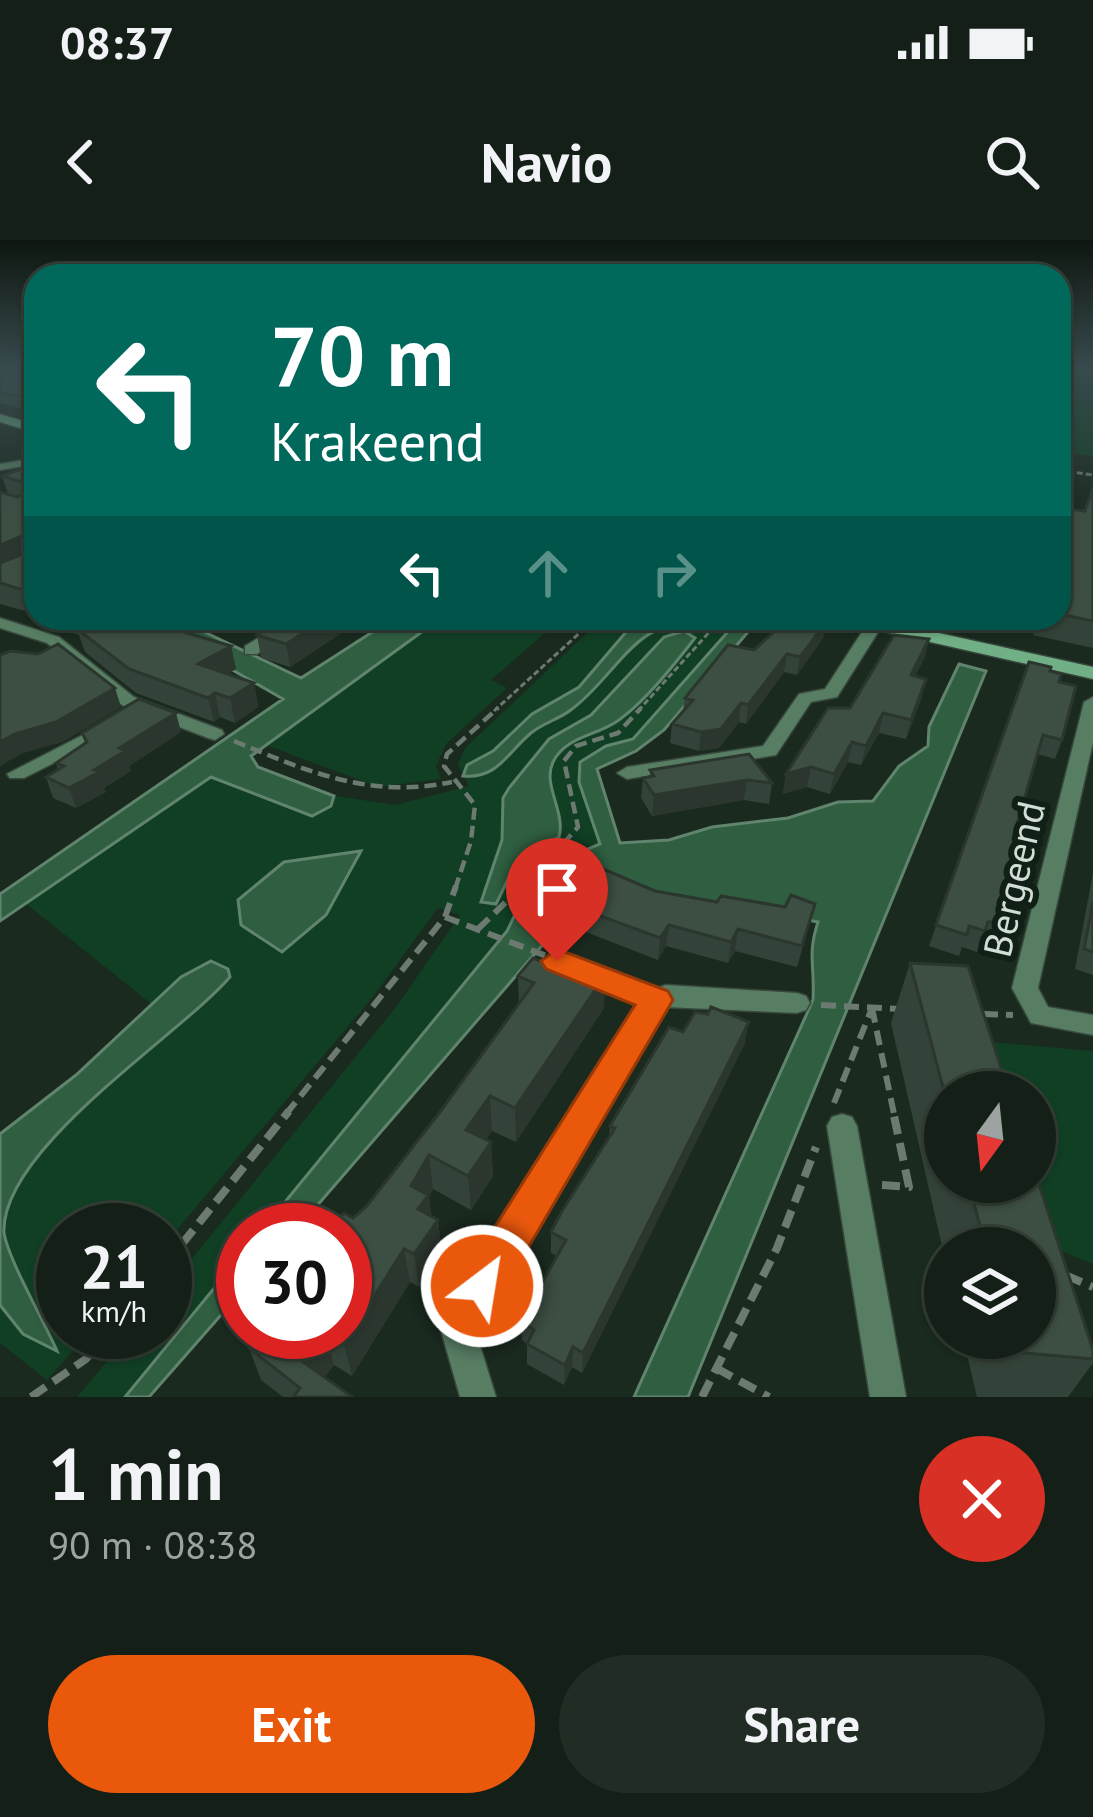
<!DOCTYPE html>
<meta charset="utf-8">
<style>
:root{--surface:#142017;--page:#212d24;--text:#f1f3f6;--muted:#9da3a1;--line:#333e36;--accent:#ea580c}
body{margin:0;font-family:"PT Sans",sans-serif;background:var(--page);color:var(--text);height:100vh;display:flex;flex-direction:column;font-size:45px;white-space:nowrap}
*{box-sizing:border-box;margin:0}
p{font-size:39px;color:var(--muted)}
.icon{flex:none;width:66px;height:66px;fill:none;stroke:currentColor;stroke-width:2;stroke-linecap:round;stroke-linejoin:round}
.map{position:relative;height:1157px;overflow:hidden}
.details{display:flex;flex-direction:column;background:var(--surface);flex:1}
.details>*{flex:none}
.hud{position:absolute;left:24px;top:24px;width:1047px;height:366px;border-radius:36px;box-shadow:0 3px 9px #0004,0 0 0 3px var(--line);background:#00695c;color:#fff;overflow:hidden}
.needle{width:78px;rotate:195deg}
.controls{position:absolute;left:924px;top:831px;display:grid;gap:24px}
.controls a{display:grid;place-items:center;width:132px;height:132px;border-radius:50%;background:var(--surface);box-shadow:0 3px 9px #0004,0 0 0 3px var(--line);font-size:60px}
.speed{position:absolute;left:36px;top:963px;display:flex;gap:24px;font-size:60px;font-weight:700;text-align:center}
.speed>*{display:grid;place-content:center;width:156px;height:156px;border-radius:50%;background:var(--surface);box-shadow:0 3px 9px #0004,0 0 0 3px var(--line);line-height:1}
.speed small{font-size:30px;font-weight:400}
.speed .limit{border:18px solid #d22;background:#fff;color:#111}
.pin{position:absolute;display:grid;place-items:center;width:102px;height:102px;color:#fff;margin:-123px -51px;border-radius:50% 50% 50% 0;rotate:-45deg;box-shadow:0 0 12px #0007}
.pin .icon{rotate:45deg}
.me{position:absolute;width:132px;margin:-66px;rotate:31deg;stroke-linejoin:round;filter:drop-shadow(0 0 9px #0008)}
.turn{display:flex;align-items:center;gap:42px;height:252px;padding:0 48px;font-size:54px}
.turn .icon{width:156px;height:156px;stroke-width:2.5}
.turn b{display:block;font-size:84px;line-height:102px}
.lanes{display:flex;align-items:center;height:114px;padding:0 48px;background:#0003;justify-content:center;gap:60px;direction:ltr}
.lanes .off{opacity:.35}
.round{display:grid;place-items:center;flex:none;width:126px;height:126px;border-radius:63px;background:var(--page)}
.overview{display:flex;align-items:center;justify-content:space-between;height:204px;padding:0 48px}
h1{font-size:72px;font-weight:600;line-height:90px}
.action{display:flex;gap:24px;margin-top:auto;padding:24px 48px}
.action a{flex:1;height:138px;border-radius:72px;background:var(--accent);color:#fff;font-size:48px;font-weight:600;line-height:138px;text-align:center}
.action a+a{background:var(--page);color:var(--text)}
.status{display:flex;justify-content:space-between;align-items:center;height:84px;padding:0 60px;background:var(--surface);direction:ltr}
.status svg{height:33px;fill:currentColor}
header{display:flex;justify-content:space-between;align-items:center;height:156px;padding:0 48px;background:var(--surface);font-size:54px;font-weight:600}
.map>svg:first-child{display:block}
.green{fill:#103f24}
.water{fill:#2f5e40;stroke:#60846d;stroke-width:3}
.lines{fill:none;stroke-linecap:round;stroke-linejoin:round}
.street-casing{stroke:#37473c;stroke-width:3}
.secondary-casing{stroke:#37473c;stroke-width:3}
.path-far3{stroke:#6d7a71;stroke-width:3;stroke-dasharray:6 3;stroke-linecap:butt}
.path-far2{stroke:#6d7a71;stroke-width:4.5;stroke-dasharray:12 6;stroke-linecap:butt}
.path-far1{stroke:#6d7a71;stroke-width:6;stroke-dasharray:15 8;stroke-linecap:butt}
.path{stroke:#6d7a71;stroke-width:8;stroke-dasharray:18 9;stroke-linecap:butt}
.street{fill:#577d63;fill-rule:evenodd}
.secondary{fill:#71b086;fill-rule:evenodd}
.wall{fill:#344339}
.shaded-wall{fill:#2b372e}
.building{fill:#3d4e42;stroke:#2b372e;stroke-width:3}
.route{fill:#ea580c;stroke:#983908;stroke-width:3}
.labels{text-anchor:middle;stroke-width:12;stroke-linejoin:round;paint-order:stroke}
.street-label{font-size:39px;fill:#d2ddd5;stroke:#102016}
</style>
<div class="status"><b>08:37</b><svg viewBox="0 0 49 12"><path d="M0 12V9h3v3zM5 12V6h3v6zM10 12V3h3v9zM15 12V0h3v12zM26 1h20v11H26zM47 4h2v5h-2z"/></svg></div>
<header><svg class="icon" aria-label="back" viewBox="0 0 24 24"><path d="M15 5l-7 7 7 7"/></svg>Navio<svg class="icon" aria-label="search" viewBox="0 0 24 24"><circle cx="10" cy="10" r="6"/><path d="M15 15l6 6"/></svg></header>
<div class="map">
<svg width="1093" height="1157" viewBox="0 0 1093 1157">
<rect width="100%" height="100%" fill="#1a2a1f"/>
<!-- green -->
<path class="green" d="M1059,127H1093V216L1059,212Z
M441,378H562L491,440L507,448L446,504L436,526L441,539L378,547L266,505Z
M603,378H740L633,499L606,506L580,522L600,604L581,612L521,671L262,990H243V1013L125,1157H77L132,1092H165V1052L396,767L460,675L438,668L372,758L165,1004V990H63V1092H89L47,1140L0,1103V1065L23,1094C16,1055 0,1006 5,966C14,916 150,803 194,769L167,752L154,766L25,663L211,537L395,565L469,546L458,525L465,508Z
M991,802L1093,811V1024L1059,1010L1035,936V852H1008Z"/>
<!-- water -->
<path class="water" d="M142,378H175L301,438L394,378H441L251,516L258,527L334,556L331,566L312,576L211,537L0,681V654L283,459Z
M638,378L704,379L699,385C639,372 615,438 572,469C560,479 543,483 531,493C507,513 498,539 463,536L467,525L493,511L532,474L579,447Z
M740,378H760L664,490L636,511L597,529L620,603L669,600L712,587L788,578L838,562L873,561L899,526L928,506L929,487L959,424L986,431L688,1157H634L813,760C815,724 807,716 818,682L597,642L296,990H262L507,691L532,640L567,631L581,612L600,604L579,542L580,522L606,506L633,499Z
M684,391L695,398C674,425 644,463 616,482C595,496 565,497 553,522C542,545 566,572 559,597L516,623L496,664L481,662L502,600L503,558L509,548L549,499L591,475L664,397Z
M361,611L326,675L282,712L241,685L238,660L284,622Z
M211,721L228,729L230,737C180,795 0,909 4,993C9,1021 44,1081 57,1111L23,1094L0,1065V894L76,835L181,737Z
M243,1013V1050L149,1157H125Z"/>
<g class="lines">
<!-- street casing -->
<g class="street-casing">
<path id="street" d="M36,218V224L0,230V224Z
M0,378L59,397L134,457L222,490L224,494L215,500L208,498L122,465L47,403L0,388Z
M291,378H310L257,414H245V406Z
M871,378H887L837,457L811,462L776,515L627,539L617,533L627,527L763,506L799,454L825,449Z
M1093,457V502L1038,748L1048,767L1093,775V795L1031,783L1012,748L1084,462Z
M106,483L113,485L115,489L113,493L24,538H10L7,534Z
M583,722L655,749L666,745L797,753L806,756L810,763L806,770L797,773L665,767L475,1089L496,1157H460L440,1087L445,1075L640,764L574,738L570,731L574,724Z
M842,874L852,877L857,886L906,1157H870L827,886L832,877Z"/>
</g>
<!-- secondary casing -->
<g class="secondary-casing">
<path id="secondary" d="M0,174L36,185V193L0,182Z
M838,378H871L1093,427V439L847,383Z"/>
</g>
<!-- path-far3 -->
<path class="path-far3" d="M1059,230L1093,235
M494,471L596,378
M638,471L722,378"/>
<!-- path-far2 -->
<path class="path-far2" d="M234,501C309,532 370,559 452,542
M455,649L471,601L475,565L444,526L447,514L498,468
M512,649L521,629L555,613L578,587L564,521L576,506L618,493L641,468"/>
<!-- path-far1 -->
<path class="path-far1" d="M445,677L557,720
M478,689L507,661L514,646
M821,765L900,769
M872,768L894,874
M983,774L1013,775
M834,863L872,768
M286,874L445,677L456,646"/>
<!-- path -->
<path class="path" d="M882,945L909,947L893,871
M165,1025L289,871
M1065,1035L1093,1047
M716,1128L769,1157
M31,1157L86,1119L109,1092
M702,1157L777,1008L816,907"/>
<!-- street -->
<use href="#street" class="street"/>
<!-- secondary -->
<use href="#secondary" class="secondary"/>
</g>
<!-- wall -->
<path class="wall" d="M0,127H36V172L0,163Z
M36,233V374L0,364V252L8,254L2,236Z
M1093,248V408L1033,395L1038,378H1059V283L1085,271Z
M50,378H165L154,383L231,406L236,429L227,434L254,443L258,467L235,483L220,477L214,482L136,453L85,412L79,395L53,387Z
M222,378H361V380L290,427L261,418L257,395L266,388Z
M827,381L823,398L797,435L784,432L746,484L739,482L719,508L699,511L670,503L672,484L683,471L685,458L754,410Z
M925,417L915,436L922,457L906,499L879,493L861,525L848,522L830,554L807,547L783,554L786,534Z
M1029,422L1059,442L1062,500L1055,519L1038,514L1014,594L1013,681L1005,701L981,702L977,712L962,707L959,716L929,706Z
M181,492L129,526L131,531L104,548L106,552L76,568L53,558L46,537L58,530L56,523L85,503L82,493Z
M749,514L772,543L769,564L744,560L652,576L641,558L643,538L650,536V530Z
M1093,633V735L1075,729Z
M655,651L717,662L785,667L815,664L797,727L735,711L728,723L666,706L658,720L568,685V664Z
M910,723L945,852V942H1035L1093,1110V1123L1068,1157H977L963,1098H1035V1008H945V1019L891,783Z
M518,736L604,768L516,902L492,891L486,899L491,902L493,936L471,970L433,949L429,957L431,976L438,980L442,1014L419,1047L410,1042L352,1136L334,1125L325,1137L352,1157H283L261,1140L249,1108L263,1092H345V990H328V987L353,978L366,967L440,872L519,764Z
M683,792L745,803L582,1133L572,1127L564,1145L527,1124V1104L522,1100L521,1080L557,1016L551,1013V992L609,897L610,886Z"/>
<!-- shaded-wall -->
<path class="shaded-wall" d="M27,294L34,315L0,329V305Z
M123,378H165L128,396Z
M264,378H282L266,388Z
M327,378H361V380L290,427L286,404Z
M827,381L823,398L797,435L800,417Z
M929,399L925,417L906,454L911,435Z
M231,406L236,429L204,448L198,424Z
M787,414L784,432L746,484L748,465Z
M926,439L922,457L906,499L911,480Z
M254,443L258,467L235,483L230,458Z
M115,448L121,467L63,502L23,513L0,526V502Z
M215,453L220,477L214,482L208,458Z
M741,463L739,482L719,508L699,511L701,492Z
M176,473L181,492L129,526L131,531L104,548L106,552L76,568L69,548L94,530L119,508Z
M883,473L879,493L861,525L866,506Z
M852,502L848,522L830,554L834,534Z
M811,527L807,547L783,554L786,534Z
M747,540L744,560L652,576L654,555Z
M669,685L666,706L658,720L660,698Z
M738,689L735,711L728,723L731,702Z
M606,734L604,768L516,902L515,868Z
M749,782L745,803L582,1133L583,1113Z
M490,856L492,891L469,924L466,890Z
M491,902L493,936L471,970L468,936Z
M429,915L433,949L429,957L433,988L438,980L442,1014L419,1047L414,1014L411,946Z
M404,1009L410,1042L352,1136L344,1104Z
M325,1093L334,1125L313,1153L302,1121Z
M573,1107L572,1127L564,1145L565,1125Z"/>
<!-- building -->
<path class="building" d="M14,127H36V160L0,152V130Z
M21,229L36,233V354L0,343V323L31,311L34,298L27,294L0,305V252L17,257L27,252L28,244L2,236Z
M1093,248V381L1059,374V321L1061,316H1059V283L1070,269L1085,271Z
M89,378H137L231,406L198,424L254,443L230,458L215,453L208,458L129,429L77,389Z
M282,378H327L286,404L257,395Z
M789,378H815L827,381L800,417L787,414L748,465L741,463L721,489L701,492L672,484L693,460L685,458L728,405L754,410Z
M894,395L929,399L911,435L926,439L911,480L883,473L866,506L852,502L834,534L811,527L786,534L828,468H850Z
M58,404L115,448L56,482L15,494L0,502V415L10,411L38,414Z
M1029,422L1051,427L1050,431L1061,434L1059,442L1076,446L1062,500L1043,495L1014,594L1034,600L1013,681L988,682L985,691L969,686L967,695L936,685Z
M139,459L176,473L119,508L125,511L94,530L99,532L69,548L46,537L64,526L56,523L87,502L82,493Z
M749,514L772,543L747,540L654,555L643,538L654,536L650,530Z
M603,629L655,651L717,662L721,656L785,667L791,655L815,664L802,706L738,689L731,702L669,685L660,698L568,664Z
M1093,662V712L1084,709Z
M560,712L606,734L515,868L490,856L466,890L491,902L468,936L429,915L411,946L428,955L418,969L438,980L414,1014L404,1009L344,1104L325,1093L302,1121L352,1157H293L300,1148L249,1108L263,1092H345V1001L347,998L345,997V990H334L328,987L344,973L353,978L366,967L440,872L534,743L518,736L533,718L550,725Z
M910,723L968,726L1009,852H945V855Z
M711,767L749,782L583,1113L573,1107L565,1125L527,1104L534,1090L521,1080L566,1000L551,992L562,971L615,888L610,886L669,787L683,792L695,772L708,774Z
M1035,932L1093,1110V1119L1013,1112L1009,1098H1035V1008H986L968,942H1035Z"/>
<!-- sky -->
<linearGradient id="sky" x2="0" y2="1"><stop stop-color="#0e1711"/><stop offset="0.44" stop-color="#384a4d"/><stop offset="1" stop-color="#384a4d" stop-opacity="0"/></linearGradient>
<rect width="1093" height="289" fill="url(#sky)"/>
<!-- route -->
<path class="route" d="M557,709L668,751L673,760L497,1061L482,1067L467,1061L460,1046L467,1031L635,765L546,729L541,721Z"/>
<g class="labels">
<!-- street labels -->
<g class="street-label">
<text transform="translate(1014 639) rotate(-77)" y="14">Bergeend</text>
</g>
</g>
</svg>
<div class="controls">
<a><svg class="needle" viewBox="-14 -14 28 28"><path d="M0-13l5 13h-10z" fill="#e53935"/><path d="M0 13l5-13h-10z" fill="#9da3a1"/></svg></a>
<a><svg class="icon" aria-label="layers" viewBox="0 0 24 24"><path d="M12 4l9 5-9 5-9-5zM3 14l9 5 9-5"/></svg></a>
</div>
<div class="speed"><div>21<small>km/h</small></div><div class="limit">30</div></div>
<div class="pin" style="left:557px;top:721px;background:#d93025"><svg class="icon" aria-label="arrive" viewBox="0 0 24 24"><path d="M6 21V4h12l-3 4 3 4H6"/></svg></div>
<svg class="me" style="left:482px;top:1046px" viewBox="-20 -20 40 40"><circle r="17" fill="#ea580c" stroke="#fff" stroke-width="3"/><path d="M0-11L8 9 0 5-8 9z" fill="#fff"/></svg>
<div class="hud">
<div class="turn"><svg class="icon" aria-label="left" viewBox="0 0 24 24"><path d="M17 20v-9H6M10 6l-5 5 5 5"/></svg><div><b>70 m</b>Krakeend</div></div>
<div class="lanes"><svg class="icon" aria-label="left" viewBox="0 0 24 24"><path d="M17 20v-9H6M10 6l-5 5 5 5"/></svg><svg class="icon off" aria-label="ahead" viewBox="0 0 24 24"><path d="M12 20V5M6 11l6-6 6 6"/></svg><svg class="icon off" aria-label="right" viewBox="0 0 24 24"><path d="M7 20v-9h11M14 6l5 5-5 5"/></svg></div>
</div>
</div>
<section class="details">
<div class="overview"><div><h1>1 min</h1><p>90 m · 08:38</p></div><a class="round" style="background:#d93025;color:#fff"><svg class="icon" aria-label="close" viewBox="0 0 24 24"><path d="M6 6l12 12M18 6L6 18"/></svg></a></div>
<div class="action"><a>Exit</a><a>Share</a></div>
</section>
